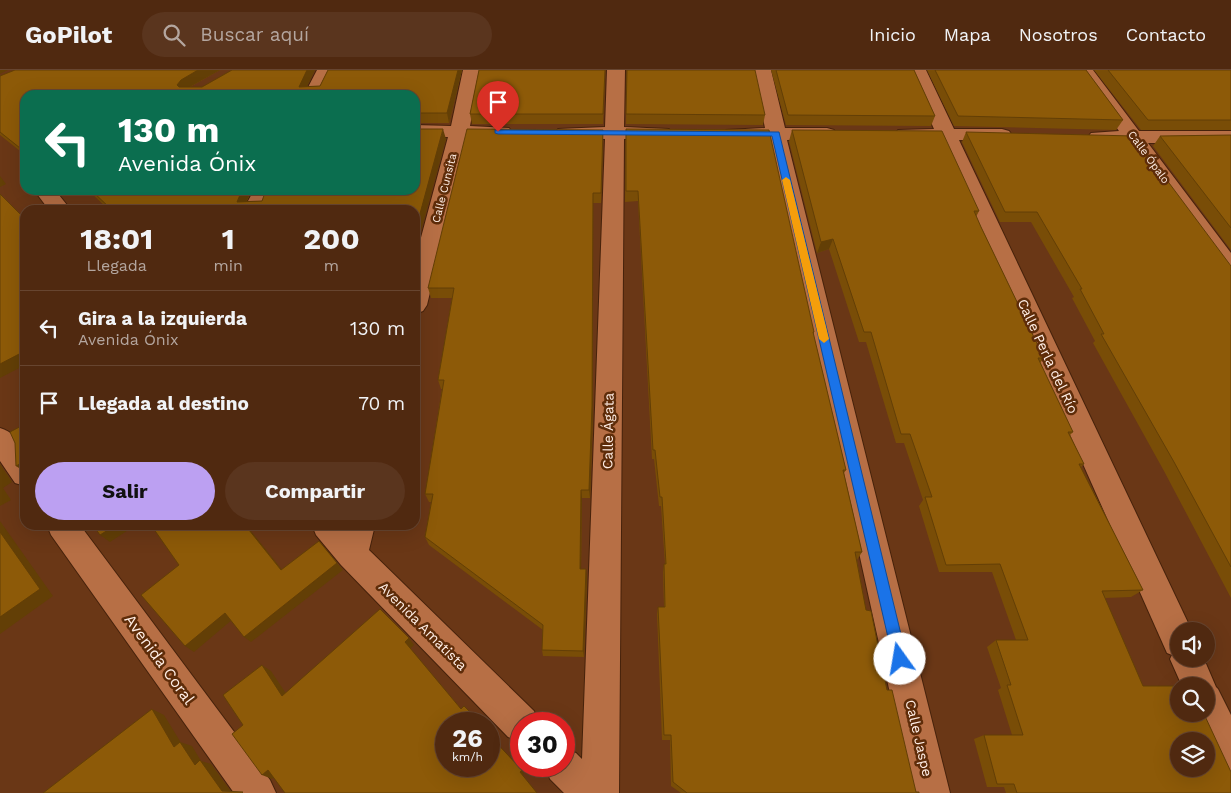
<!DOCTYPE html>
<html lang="es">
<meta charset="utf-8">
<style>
:root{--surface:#502910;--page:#5a351e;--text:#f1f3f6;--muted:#b4a69f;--line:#674530;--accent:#bca0f2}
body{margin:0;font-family:"Work Sans",sans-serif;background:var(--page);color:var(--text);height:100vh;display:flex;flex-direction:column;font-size:19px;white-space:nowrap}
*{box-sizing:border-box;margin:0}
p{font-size:16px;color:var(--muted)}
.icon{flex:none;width:28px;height:28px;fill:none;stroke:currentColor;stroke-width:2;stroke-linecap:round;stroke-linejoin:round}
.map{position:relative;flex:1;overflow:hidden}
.drawer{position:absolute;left:20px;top:135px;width:400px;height:325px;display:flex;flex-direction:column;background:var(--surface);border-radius:15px;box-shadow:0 5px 20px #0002,0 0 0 1px var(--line)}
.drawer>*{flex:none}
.banner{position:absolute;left:20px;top:20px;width:400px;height:105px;border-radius:15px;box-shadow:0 5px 20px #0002,0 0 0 1px var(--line);background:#0b6e4f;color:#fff;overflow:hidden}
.controls{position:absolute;left:1170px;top:552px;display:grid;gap:10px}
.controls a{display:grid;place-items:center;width:45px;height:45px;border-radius:50%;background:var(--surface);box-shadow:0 5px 20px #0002,0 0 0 1px var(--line);font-size:25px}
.speed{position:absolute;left:435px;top:642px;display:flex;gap:10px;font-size:25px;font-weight:700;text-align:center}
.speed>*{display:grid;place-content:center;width:65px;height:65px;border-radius:50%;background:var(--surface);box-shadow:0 5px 20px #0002,0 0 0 1px var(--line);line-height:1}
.speed small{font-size:12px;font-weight:400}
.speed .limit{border:8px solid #d22;background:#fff;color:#111}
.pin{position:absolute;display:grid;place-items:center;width:42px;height:42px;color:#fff;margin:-51px -21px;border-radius:50% 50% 50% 0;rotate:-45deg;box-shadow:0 0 5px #0007}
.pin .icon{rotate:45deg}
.me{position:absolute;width:55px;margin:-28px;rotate:347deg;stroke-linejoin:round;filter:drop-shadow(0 0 4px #0008)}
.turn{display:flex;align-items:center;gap:18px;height:105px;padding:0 15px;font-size:22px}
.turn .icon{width:65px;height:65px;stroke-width:2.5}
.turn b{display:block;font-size:35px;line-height:42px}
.eta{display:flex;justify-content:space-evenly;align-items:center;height:85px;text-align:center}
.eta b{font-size:30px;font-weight:700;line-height:35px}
.button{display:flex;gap:10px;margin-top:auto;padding:10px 15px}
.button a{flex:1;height:58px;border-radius:30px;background:var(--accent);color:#111;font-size:20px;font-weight:700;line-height:58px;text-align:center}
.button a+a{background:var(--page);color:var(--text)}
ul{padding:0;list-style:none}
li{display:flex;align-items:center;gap:15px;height:75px;padding:0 15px;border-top:1px solid var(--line)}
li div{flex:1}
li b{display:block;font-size:19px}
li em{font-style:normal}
header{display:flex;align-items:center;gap:30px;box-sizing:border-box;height:70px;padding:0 25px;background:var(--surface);border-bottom:1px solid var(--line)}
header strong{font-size:24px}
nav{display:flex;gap:28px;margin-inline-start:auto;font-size:18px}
.search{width:350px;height:45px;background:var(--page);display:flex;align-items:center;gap:12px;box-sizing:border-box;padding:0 18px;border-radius:28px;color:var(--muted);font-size:19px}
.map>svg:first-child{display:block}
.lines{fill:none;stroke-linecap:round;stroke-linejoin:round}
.minor-casing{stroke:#46220b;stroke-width:2}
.minor{fill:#b76f45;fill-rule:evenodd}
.wall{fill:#794d07}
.shaded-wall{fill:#633f06}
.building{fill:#8d5a08;stroke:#633f06;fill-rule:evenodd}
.route{fill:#1a73e8;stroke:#114b97}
.slow{fill:#f59e0b}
.labels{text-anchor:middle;stroke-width:5;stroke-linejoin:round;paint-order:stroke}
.far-street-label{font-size:11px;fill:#ffeee5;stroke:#5e2c09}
.street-label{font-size:14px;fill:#ffeee5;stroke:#5e2c09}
.near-street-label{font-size:16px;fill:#ffeee5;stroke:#5e2c09}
</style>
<header>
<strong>GoPilot</strong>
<div class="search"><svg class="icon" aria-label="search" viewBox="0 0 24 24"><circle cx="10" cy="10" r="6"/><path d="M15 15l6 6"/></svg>Buscar aquí</div>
<nav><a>Inicio</a><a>Mapa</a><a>Nosotros</a><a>Contacto</a></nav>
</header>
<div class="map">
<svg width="1231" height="723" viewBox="0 0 1231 723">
<rect width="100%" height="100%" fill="#6a3716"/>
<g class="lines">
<!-- minor casing -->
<g class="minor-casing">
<path id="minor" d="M317,0H335L322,25H304Z
M463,0H481L470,56L509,58L512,62L509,66L467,67L427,235L423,241L415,244V190L448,67H415V55L451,56Z
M607,0H625L624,57L669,59L672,63L669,67L624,69L619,723H564L550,709L545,696H564V678L576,683L582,689L605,69L558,67L555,63L558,59L605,57Z
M753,0H771L785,58H827L834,60L837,64L834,68L787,70L950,723H912L768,70L726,68L723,64L726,60L765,58Z
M908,0H926L954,59H1002L1009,61L1012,65L1009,69L1002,71L959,70L1191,559L1192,561H1179V589H1204L1216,617L1218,619L1231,645V703L1218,698L1194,644H1206V616H1182L1170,589L1172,585L1167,583L939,70L898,68L895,64L898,60L934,59Z
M1075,0H1093L1139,61H1231V73H1148L1231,183V207L1223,205L1128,73L1091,71L1088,67L1091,63L1119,61Z
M34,120H55L71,140H49Z
M254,120H274L265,140H243Z
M0,358C28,367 25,392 25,416L15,413L0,391Z
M47,455H80L270,710L276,723H234L51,465Z
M312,455H375L369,480L534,641L539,654H521V672L508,667L341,495L316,465Z"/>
</g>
<!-- minor -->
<use href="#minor" class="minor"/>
</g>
<!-- wall -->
<path class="wall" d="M15,0H220L190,17L320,16L328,0H462L449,53H415V25H25V85L0,65V6Z
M479,0H605L603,54H472L470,44Z
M627,0L765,45L763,55L626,54Z
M771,0H914L935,46L931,56L786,55Z
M927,0H1086L1123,50L1116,60L954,56Z
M1094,0H1231V60H1141Z
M626,59L814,262L813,265L846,400L844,403L862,482L857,490L866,540L887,620L916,722L919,723H681L671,716L670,670H662L657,544L658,537H664L663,502L664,494H665L661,436H659L654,389H652L638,131L625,132Z
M603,60L601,133H593V345L590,428H582L581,499L587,506L584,587L543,586L542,580L543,560L429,475L425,467L431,432H429L425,424L442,319H441L438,310L452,228H431L428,218Z
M792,60L979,141L976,147L981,157L1044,288L1040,293L1073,362L1070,365L1084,394L1081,397L1143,520L1131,527L1105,528L1143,616L1231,723H1006L1004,717H987L974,669L984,665H1012L998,620L1001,618L987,577L996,570H1016L992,502H939L919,436L923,430L904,373H896L866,272H859L829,179L817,183L789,71Z
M966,62L1231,196V528L1164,401L1093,273L1095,271L1072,228L1074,227L1031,152H1000L962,72Z
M1231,65V180L1153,76L1160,66Z
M446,69L415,140H109L88,120H252L247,131H262Z"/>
<!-- shaded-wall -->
<path class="shaded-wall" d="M0,0H8L0,4Z
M198,0H220L186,19L182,25L177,15L181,10Z
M307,0H315L303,25L299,17Z
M458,0H462L449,53L447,43Z
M443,59L446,69L415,183V162Z
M603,60V70L601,133V123Z
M0,106L6,114L0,117Z
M242,120H252L242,140L237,132Z
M593,133V345L590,428L589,420Z
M833,169L829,179L817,183L821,172Z
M23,282L25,284V295L0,308V294Z
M25,391V402L16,396Z
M0,394L12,412L3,418L11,430L0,436Z
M581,420L582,428L581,506L580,499Z
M0,451L53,526L0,564Z
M116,455H136L110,472L100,465Z
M245,455H249L247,456L288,507L281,500Z
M337,493L343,500L251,572L244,567Z
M586,499L587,506L584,587L583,581Z
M225,543L233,549L194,582L185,576Z
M409,568L414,575L410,579L405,572Z
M262,595L271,601L291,631L282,626Z
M152,639L164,645L186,681L174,677Z
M492,664L495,669L494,671L490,666Z
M180,672L192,676L201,691L211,694L232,723L222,721L195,695Z
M268,700L277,704L272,709L262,705Z
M522,700L524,704L522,706L520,702Z"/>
<!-- building -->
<path class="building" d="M15,0H198L181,10L177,15L179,17H202L232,0H307L299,17L320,16L328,0H458L447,43H415V25H25V82L0,62V6Z
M479,0H605L603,44H470Z
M627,0H755L765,45L626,44Z
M776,0H914L935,46L788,45Z
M935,0H1086L1123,50L958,46Z
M1108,0H1231V50H1148Z
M415,59H443L415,162V140H112L91,120H242L237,132L262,131L266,120H415Z
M467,59L603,60L601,123H593L592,336L589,420H581L580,499H586L583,581L542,580L543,555L425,467L433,424H425L444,310H438L454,218H428Z
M626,59L769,60L814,262H813L846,400H843L862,482H855L866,540L871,541L887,620H892L916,722H919V723H687L673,712L671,665H664L658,537H665L664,494H666L662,427H660L655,380H653L638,121H626Z
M792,60L942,61L979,141H974L981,157L1044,288H1038L1073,362H1068L1084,394H1079L1143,520L1102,521L1143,616H1179V644H1204L1231,702V723H1017L1014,714H997L984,665H1023L1007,615H1011L996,570H1028L1000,494L946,495L925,427H932L910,364H901L871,262H864L833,169L821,172ZM1179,671H1206V699H1179Z
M966,62L1134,66L1231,196V497L1174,392L1101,264H1104L1080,219H1082L1037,142H1005Z
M1231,65V158L1160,66Z
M0,124L25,149V285L23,282L0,294Z
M25,354V391L16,396L15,373L10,362Z
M93,455H116L100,465Z
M151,455H245L281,500L319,471L337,493L244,567L225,543L185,576L141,525L179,495Z
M0,462L40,519L0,547Z
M380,539L409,568L405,572L461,639L464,636L482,654H446V696H489V661L492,664L490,666L522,700L520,702L537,723H285L268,700L262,705L232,664L243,655L223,625L262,595L282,626Z
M152,639L174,677L180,672L195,695L200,690L222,721L243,722L242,723H43Z"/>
<!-- route -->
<path class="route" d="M495,60L779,62L907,589L905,594L900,596L895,594L893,589L772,66L498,64L495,63Z"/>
<!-- slow -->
<path class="slow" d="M786,107L790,110L829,269L824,273L819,269L782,110Z"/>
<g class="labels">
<!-- far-street labels -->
<g class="far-street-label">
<text transform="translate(1149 87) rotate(54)" y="4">Calle Ópalo</text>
<text transform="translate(444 118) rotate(-76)" y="4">Calle Cunsita</text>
</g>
<!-- street labels -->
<g class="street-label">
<text transform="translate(1048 286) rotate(65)" y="5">Calle Perla del Río</text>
<text transform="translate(608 361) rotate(-89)" y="5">Calle Ágata</text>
<text transform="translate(423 556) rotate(45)" y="5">Avenida Amatista</text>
<text transform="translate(919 668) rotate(77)" y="5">Calle Jaspe</text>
</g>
<!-- near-street labels -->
<g class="near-street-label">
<text transform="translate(160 589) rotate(54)" y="6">Avenida Coral</text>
</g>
</g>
</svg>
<div class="controls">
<a><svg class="icon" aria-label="sound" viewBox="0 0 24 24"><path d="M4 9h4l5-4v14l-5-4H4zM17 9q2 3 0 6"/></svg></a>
<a><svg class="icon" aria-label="search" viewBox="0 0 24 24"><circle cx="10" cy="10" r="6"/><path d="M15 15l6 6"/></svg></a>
<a><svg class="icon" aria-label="layers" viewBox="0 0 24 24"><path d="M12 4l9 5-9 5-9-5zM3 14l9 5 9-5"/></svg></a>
</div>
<div class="speed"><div>26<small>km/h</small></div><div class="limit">30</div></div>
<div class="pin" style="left:498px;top:62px;background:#d93025"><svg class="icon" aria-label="arrive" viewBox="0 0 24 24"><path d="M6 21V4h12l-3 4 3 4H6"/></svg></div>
<svg class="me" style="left:900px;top:589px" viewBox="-20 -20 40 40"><circle r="19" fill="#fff"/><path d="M0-13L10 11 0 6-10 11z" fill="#1a73e8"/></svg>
<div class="banner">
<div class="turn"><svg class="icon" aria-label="left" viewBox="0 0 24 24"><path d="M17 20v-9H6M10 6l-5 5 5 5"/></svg><div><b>130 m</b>Avenida Ónix</div></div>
</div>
<section class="drawer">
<div class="eta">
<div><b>18:01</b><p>Llegada</p></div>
<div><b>1</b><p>min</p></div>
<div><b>200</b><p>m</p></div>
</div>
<ul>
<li><svg class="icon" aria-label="left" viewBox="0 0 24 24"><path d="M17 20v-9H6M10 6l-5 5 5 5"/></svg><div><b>Gira a la izquierda</b><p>Avenida Ónix</p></div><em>130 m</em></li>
<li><svg class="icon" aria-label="arrive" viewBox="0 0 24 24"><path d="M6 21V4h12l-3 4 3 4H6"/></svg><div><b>Llegada al destino</b></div><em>70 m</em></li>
</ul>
<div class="button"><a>Salir</a><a>Compartir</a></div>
</section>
</div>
